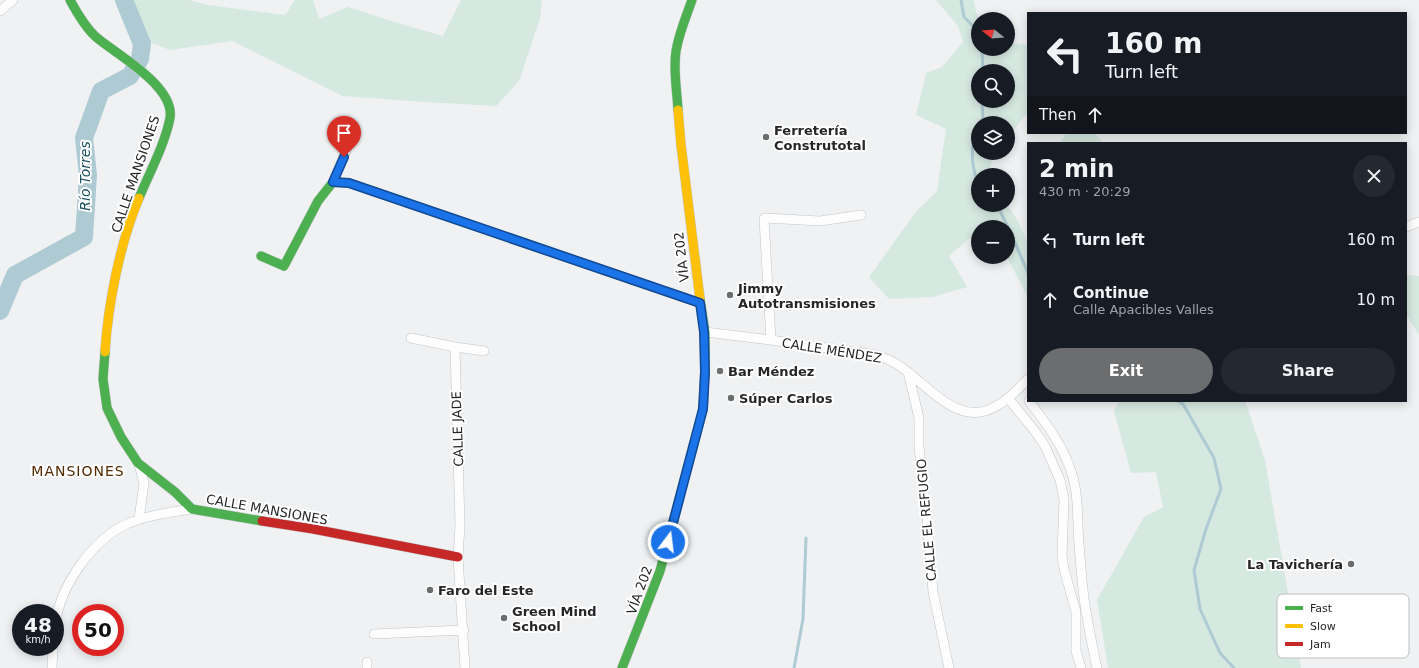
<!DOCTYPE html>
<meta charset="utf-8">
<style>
:root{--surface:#171b24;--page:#242831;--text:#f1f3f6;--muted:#9ea1a6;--accent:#6c6d6f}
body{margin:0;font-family:"DejaVu Sans",sans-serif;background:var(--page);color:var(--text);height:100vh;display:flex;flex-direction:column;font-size:15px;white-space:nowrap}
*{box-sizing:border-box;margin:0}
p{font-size:13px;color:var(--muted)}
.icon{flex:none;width:22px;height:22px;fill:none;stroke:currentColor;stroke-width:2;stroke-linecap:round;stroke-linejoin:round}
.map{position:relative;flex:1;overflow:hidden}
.side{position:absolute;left:1027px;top:142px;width:380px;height:260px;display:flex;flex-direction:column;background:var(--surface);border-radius:0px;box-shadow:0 2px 10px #0003}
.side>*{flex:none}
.top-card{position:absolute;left:1027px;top:12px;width:380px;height:122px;border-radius:0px;box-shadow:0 2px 10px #0003;background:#171b24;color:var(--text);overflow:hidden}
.needle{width:26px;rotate:287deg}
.fabs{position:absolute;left:971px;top:12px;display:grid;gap:8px}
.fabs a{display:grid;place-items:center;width:44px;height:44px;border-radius:50%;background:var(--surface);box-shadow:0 2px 10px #0003;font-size:20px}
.speed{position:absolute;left:12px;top:604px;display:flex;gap:8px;font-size:20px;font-weight:700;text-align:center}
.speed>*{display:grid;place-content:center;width:52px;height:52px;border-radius:50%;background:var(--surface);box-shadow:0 2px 10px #0003;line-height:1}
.speed small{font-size:10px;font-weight:400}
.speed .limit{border:6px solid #d22;background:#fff;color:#111}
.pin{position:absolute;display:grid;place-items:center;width:34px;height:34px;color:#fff;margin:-41px -17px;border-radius:50% 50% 50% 0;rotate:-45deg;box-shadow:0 0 4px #0007}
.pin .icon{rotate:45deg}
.me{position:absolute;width:44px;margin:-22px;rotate:15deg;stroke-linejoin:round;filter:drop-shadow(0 0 3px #0008)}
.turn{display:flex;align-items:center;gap:14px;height:84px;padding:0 12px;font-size:18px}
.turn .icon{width:52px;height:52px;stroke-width:2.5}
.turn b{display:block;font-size:28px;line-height:34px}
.then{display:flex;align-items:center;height:38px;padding:0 12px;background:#0003;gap:8px;font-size:15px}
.round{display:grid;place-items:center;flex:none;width:42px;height:42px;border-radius:21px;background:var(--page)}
.head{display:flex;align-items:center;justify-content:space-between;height:68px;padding:0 12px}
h1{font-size:24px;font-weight:700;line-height:30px}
.primary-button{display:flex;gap:8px;margin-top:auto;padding:8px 12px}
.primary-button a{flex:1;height:46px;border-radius:24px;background:var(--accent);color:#fff;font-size:16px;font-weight:700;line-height:46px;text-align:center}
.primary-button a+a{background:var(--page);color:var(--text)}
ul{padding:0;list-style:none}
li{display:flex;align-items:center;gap:12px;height:60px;padding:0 12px}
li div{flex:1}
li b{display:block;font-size:15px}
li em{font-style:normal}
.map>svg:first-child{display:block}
.green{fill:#d6e9e1;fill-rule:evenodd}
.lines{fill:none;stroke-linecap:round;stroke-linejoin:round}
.stream{stroke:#aecad3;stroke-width:3}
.river{stroke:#aecad3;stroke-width:18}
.street-casing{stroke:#c3c4c6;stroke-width:10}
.fast-casing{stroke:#c3c4c6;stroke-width:10}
.slow-casing{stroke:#c3c4c6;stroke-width:10}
.jam-casing{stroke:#c3c4c6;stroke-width:10}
.street{stroke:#fdfdfd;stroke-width:9}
.fast{stroke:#4caf50;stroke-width:9}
.slow{stroke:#ffc107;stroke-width:9}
.jam{stroke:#c62828;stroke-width:9}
.route-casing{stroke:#114b97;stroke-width:10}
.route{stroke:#1a73e8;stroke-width:7}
.poi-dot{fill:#6c6d6f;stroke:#fff;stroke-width:1.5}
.labels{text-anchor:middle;stroke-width:4;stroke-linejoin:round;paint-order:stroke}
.poi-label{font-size:13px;font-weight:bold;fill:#252628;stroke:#fff;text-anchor:start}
.street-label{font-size:13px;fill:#252628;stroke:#fff}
.water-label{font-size:14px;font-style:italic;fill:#1a515e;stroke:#fff}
.neighbourhood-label{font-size:14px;letter-spacing:1px;fill:#522900;stroke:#fff}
.key{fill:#fff;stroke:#bebebe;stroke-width:1}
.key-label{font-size:11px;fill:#252628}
</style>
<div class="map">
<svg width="1419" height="668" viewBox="0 0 1419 668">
<rect width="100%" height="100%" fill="#eff1f3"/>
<!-- green -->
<path class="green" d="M119,0H189L208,5L285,15L295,0H313L319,19L348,7L401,24L443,36L461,0H542L540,18L519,81L496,106L425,102L343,96L232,41L170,50L134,36Z
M936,0H974L977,15L980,19H978V49H1008V43L1028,45V112L1008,137V123H978V153H996L990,167L994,175H978V205H1007L1016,217L1028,244V298L1007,257H1008V227H978V235L969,239L949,256L967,287L933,297L889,299L869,277L915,213L937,191L946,129L916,115L926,73L942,67L963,42L958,26ZM978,71H1008V101H978Z
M1066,133H1095L1103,143H1060Z
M1406,275L1419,276V335L1406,314Z
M1119,401H1245L1265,460L1301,668H1108L1097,600L1144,517L1163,507L1156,472L1131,473L1114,411Z"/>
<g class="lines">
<!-- stream -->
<path class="stream" d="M961,0L964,17L975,28L978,33
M982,49L983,71
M980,123L983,118L982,101
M978,128C969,147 972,166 978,185
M997,205L1009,229L1028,273
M1178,401L1183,404L1214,458L1221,489L1206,529L1194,570L1200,609L1220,653L1234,668
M794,668L803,619L806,538"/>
<!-- river -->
<path class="river" d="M0,311L15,275L84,237L88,175L84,138L101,91L130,76L140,59L142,44L124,0"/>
<!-- street casing -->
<g class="street-casing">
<path id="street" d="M0,11L13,0
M333,182L354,131
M1406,227L1419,222
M705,332L771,340L876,355C886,358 893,361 901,367C929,386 960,430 998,405C1009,399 1019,388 1028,379
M411,338L455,347L460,525L458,557L465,668
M771,340L764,219L765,218L820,221L861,215
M455,347L484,351
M908,372L919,418V447L927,518L933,592L949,668
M1008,398L1034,430L1045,446L1060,480L1064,499L1062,556L1064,569L1076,612V651L1081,668
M1029,401C1046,423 1064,447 1072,474C1079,497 1077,521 1079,544C1081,566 1082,589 1086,611C1089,630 1093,649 1097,668
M139,464L144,483L139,519
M55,627C59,587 92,539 129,523C149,515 171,512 192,509
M374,634L464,630
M367,662V668
M52,668L53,647"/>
</g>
<!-- fast casing -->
<g class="fast-casing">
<path id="fast" d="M70,0C77,13 85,27 96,37C117,55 175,86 170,118C165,144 149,174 139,198
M678,110C677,90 673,70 676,51C679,33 686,17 692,0
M261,256L284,266L318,201L333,182L349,183L580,262
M105,352L103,379L107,408L121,437L138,463L175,492L192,509L262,521
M622,668L660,571L703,409L705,372V332L700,299"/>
</g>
<!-- slow casing -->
<g class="slow-casing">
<path id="slow" d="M678,110L681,145L700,299
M105,352C108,304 120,243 139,198"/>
</g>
<!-- jam casing -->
<g class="jam-casing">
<path id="jam" d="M580,262L700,303
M262,521L313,529L458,557"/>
</g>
<!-- street -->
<use href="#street" class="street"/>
<!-- fast -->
<use href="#fast" class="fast"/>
<!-- slow -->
<use href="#slow" class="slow"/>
<!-- jam -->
<use href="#jam" class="jam"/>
</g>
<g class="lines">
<!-- route casing -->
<g class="route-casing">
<path id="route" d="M344,157L333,182L349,183L700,303L704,332L705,372L703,409L668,542"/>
</g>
<!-- route -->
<use href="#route" class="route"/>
</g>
<!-- markers -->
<g class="poi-dot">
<circle cx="766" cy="137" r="4"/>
<circle cx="730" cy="295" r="4"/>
<circle cx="720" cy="371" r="4"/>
<circle cx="731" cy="398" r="4"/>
<circle cx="1351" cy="564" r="4"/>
<circle cx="430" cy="590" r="4"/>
<circle cx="504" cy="618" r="4"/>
</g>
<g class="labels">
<!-- poi labels -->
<g class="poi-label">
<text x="774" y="135">Ferretería<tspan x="774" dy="15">Construtotal</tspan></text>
<text x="738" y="293">Jimmy<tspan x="738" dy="15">Autotransmisiones</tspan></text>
<text x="728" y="376">Bar Méndez</text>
<text x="739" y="403">Súper Carlos</text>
<text x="1343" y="569" text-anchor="end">La Tavichería</text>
<text x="438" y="595">Faro del Este</text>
<text x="512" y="616">Green Mind<tspan x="512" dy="15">School</tspan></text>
</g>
<!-- street labels -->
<g class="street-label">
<text transform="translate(135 174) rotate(-71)" y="5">CALLE MANSIONES</text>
<text transform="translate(681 257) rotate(-97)" y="5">VÍA 202</text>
<text transform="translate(832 350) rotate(9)" y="5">CALLE MÉNDEZ</text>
<text transform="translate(457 429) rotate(-92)" y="5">CALLE JADE</text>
<text transform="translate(267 509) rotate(10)" y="5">CALLE MANSIONES</text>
<text transform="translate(926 520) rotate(-95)" y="5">CALLE EL REFUGIO</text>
<text transform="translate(639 590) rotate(-70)" y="5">VÍA 202</text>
</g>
<!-- water labels -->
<g class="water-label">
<text transform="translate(85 176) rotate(-90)" y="5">Río Torres</text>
</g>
<!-- neighbourhood labels -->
<g class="neighbourhood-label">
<text x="78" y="476">MANSIONES</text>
</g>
</g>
<!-- legend -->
<rect x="1277" y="594" width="132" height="64" rx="6" class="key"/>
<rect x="1285" y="606" width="18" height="4" fill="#4caf50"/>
<rect x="1285" y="624" width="18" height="4" fill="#ffc107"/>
<rect x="1285" y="642" width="18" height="4" fill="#c62828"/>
<g class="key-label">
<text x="1310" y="612">Fast</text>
<text x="1310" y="630">Slow</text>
<text x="1310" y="648">Jam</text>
</g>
</svg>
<div class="fabs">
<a><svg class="needle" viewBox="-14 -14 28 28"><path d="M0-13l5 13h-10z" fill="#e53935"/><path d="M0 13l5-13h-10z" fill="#9ea1a6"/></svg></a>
<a><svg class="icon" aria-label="search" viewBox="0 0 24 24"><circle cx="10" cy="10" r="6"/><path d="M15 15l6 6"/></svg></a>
<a><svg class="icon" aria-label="layers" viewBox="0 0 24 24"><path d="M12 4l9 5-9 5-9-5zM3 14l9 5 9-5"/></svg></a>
<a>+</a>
<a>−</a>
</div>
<div class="speed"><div>48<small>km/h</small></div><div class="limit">50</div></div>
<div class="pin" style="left:344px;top:157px;background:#d93025"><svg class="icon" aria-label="arrive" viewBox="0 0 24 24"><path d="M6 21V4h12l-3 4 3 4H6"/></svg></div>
<svg class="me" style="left:668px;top:542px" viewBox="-20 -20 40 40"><circle r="17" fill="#1a73e8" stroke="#fff" stroke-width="3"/><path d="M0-11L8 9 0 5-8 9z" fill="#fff"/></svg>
<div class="top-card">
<div class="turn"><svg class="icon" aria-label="left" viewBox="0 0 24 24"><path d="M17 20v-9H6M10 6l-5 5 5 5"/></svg><div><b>160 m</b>Turn left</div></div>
<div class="then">Then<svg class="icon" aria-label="ahead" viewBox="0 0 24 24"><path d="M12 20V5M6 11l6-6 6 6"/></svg></div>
</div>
<section class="side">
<div class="head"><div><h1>2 min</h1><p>430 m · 20:29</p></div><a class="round"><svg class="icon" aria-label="close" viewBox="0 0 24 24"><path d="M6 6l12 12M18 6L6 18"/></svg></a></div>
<ul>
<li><svg class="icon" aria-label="left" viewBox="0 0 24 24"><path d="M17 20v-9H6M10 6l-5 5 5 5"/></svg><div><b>Turn left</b></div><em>160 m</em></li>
<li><svg class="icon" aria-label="ahead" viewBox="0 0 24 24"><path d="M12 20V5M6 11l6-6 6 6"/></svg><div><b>Continue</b><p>Calle Apacibles Valles</p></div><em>10 m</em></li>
</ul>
<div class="primary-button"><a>Exit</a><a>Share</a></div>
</section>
</div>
